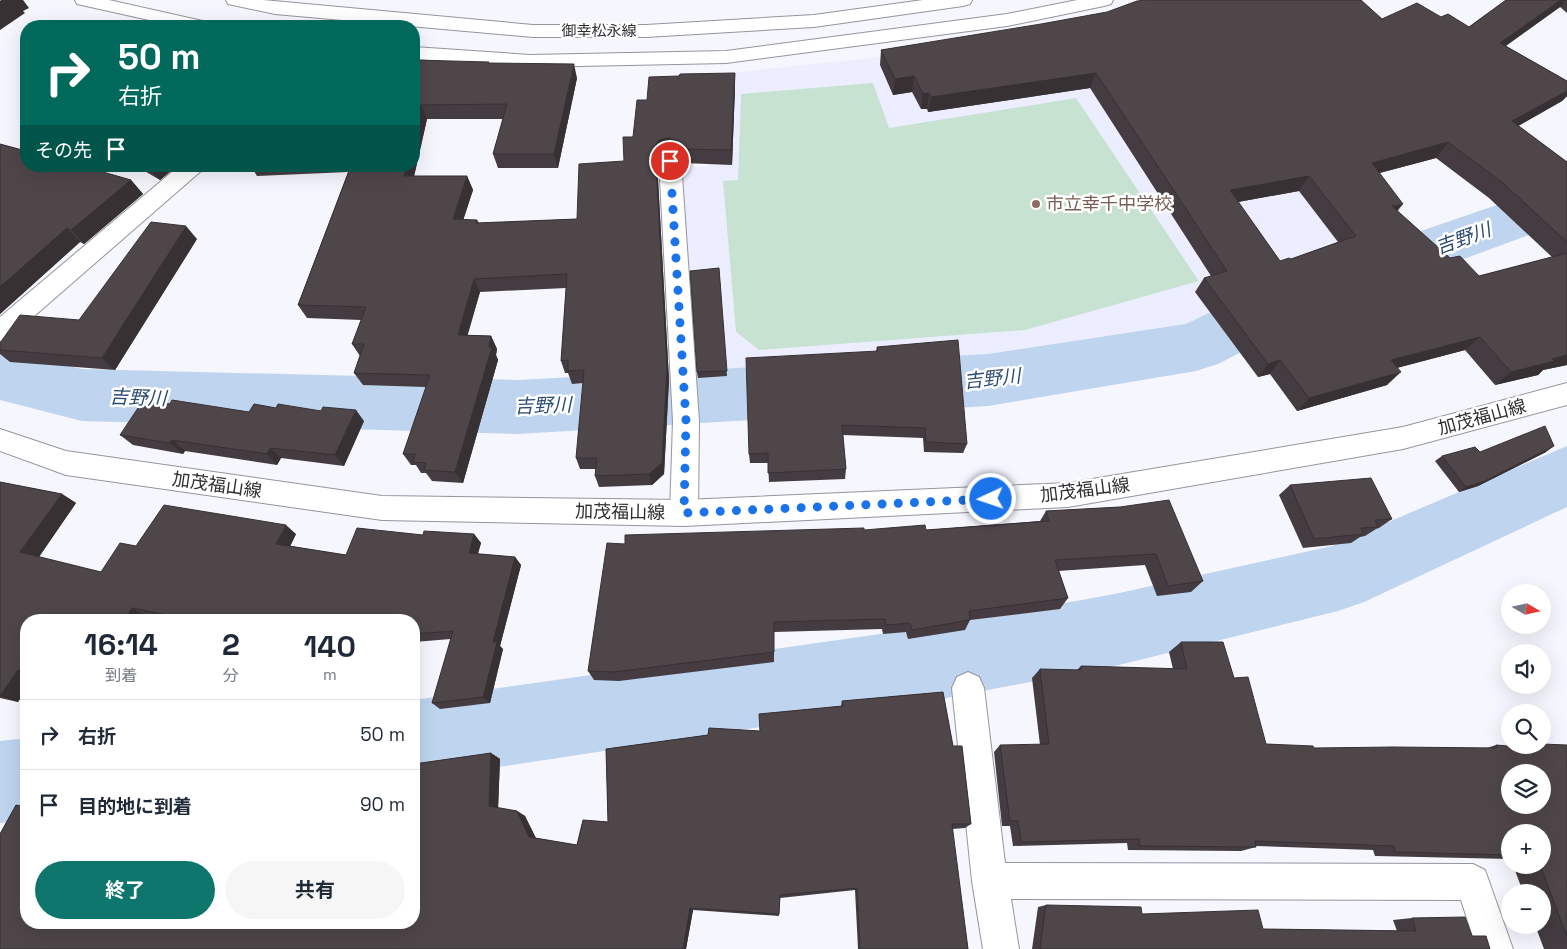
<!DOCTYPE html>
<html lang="ja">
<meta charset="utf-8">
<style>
:root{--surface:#fff;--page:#f6f6f7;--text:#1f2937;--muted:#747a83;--line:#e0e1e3;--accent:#0f766e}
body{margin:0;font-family:"Space Grotesk","Noto Sans JP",sans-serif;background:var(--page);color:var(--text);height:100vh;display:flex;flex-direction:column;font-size:19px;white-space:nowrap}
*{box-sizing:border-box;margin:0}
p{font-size:16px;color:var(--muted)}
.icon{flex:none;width:28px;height:28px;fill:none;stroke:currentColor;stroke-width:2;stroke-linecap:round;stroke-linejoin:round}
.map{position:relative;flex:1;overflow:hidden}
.drawer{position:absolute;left:20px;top:614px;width:400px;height:315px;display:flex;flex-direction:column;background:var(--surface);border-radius:20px;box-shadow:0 5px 20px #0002}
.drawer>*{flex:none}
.top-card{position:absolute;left:20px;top:20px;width:400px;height:152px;border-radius:20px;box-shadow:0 5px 20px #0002;background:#00695c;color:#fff;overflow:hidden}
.needle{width:32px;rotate:99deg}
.fabs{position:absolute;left:1501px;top:584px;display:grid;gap:10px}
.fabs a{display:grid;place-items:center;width:50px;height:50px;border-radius:50%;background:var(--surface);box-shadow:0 5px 20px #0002;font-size:25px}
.pin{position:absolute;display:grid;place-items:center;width:42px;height:42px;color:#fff;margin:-21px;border:2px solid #fff;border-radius:50%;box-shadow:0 1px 5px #0007}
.me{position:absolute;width:55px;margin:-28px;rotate:267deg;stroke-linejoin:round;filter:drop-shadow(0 0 4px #0008)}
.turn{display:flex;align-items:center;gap:18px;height:105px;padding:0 15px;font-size:22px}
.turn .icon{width:65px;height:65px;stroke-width:2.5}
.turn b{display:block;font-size:35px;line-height:42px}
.then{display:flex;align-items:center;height:48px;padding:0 15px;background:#0003;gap:10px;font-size:19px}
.eta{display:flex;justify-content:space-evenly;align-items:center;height:85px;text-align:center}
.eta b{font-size:30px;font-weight:700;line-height:35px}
.button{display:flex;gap:10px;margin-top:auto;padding:10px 15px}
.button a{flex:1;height:58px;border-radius:30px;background:var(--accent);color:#fff;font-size:20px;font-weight:700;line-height:58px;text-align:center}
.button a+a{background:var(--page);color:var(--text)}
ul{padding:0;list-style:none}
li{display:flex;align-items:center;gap:15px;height:70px;padding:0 15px;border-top:1px solid var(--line)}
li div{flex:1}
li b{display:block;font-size:19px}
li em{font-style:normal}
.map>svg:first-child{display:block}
.built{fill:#eceeff}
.green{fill:#c8e2d2}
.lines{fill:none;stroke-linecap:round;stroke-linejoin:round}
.river{fill:#bed4ef;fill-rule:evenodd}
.street-casing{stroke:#94959f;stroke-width:2}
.secondary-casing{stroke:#94959f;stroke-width:2}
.street{fill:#fff;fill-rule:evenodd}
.secondary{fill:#fff;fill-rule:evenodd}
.wall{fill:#443c40;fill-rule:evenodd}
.shaded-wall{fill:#373134}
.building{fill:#4f464a;stroke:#373134;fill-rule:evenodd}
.route{stroke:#1a73e8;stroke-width:9;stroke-dasharray:0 16.2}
.education-dot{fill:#8d6e63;stroke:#fff;stroke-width:2}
.labels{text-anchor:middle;stroke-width:5;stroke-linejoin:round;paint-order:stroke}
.far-street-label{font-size:15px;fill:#2e2f32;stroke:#fff}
.education-label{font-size:18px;fill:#785e54;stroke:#fff;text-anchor:start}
.street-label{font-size:18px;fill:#2e2f32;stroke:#fff}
.water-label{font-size:19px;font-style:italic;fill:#2b4b71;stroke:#fff}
</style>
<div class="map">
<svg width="1567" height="949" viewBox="0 0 1567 949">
<rect width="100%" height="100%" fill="#f5f6fe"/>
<!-- built -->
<path class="built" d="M1037,33L1418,240L1196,327L1040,359L867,374L696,385L682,168L707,166L710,75L863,59Z"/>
<!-- green -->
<path class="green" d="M873,83L889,128L1076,98L1199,281L1025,330L759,350L736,332L723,181L738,180L741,94Z"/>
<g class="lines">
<!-- river -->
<path class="river" d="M1567,181V221L1317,313L1218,364L1196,371L988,406L518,434L82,421L0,400V350L82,369L518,380L988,354L1186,324L1275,281Z
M1567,446V507L1364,602L1338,611L1115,666L930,701L414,780V700L930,627L1115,594L1332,546Z
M26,738V820L0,823V741Z"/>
<!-- street casing -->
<g class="street-casing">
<path id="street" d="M75,0H109L207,22L210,26H176L77,4Z
M1077,0H1113L1111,4L1104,6L1007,26L726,63L530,67L414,59V47L530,55L726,51L1007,14Z
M670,154L678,156L681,161L699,421L698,513L694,522L684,526L674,522L670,513L673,421L659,161L662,156Z
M179,166H204L201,171L9,338L0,341V317Z
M968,672L979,677L984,688L1005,863L1473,864L1485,870L1513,949H1477L1461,900L1011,899L1019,949H983L972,881L952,688L957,677Z"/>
</g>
<!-- secondary casing -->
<g class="secondary-casing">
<path id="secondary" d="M226,0H263L533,25H646L814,15L923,0H972L970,4L963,6L814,27L646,37H533L275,14L228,4Z
M1567,383V405L1403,449L1068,507L684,526L382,520L66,475L0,451V429L66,451L382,496L684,500L1068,483L1403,427Z"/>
</g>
<!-- street -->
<use href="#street" class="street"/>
<!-- secondary -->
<use href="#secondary" class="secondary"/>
</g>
<!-- wall -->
<path class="wall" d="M1506,0H1567V13L1560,7L1506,46L1567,81V96L1562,101L1518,126L1567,162V365L1543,370L1538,375L1495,385L1465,350L1397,368L1387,385L1297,411L1270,374L1258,377L1195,292L1204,278L1211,276L1090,88L928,112L927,109H921L912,92L893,95L880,65L881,50L1382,19L1441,17L1469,27ZM1436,158L1489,198L1552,257L1479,276L1450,258L1397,211L1379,173ZM1299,191L1338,242L1291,259L1280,261L1238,202Z
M414,60L489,63L577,78L558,168H498L493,154L503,119H427L414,176H467L473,190L463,220H477L479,223L577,219L624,161L647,100L735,87L732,165L683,163L680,155L670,152L662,154L657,161L669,380L664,474L652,485L599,487L595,476L596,469H580L576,458L583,383L572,384L568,373H565L561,361L566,288L480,292L467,335L491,336L497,349L496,355L498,360L463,483L432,481L426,473H421L416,465H411L403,454L426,387L363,385L354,373L360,356L352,344L361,320L307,318L298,305L348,172L257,176L251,166H414Z
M0,144L131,180L143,194L84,244L80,242L0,314Z
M136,166H177L160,180Z
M197,239L115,370L10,362L0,354V343L79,320Z
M719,268L727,376L698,378L697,372Z
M877,347L967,444L963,453L924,452L923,438L843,435L846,469L845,479L769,482L768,463H750L749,454L876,351Z
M170,404L249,412L364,421L344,466L281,458L277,465L185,451L183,454L133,445L120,435Z
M1480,452H1546L1478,486L1459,492L1435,461L1442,456Z
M0,482L62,494L76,503L39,557L101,572L136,546L296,534L290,546L346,555L423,535L474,534L481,543L478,554L515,557L521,565L500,646L503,649L490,703L440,709L432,703L451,639L414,642V620H168L146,616L143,620H26V689L18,702L0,698Z
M1290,485L1392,519L1379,528L1376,529L1365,536L1360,537L1351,543L1303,548L1279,495Z
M1120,507L1203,581L1191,592L1157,596L1145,565L1058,571L1068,598L1060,609L970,620L965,630L908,639L906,632L883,634L882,629L774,632V662L619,681L594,680L588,671L625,544L864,530H926L1040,521L1046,511Z
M1181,642L1234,678L1266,744L1314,748H1487L1496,745L1515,747L1521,745H1567V949H1544L1535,925H1542V892H1523L1513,865H1542V832H1510V859L1375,856L1373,850L1256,846V847L1241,851L1128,850L1127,843L1013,846L1010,826H1002L994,752L1000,745H1040L1032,678L1040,669L1077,670L1081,666L1173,669L1169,652Z
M943,692L953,746H962L971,824L965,828L952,829L968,949H858L855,890L780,898L779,916L693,910L686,949H0V834L16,805L26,807V922H414V764L491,753L500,759L498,808L517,811L525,816L536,838L577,845L583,820L608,822L606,749L708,735L709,728L760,731L759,714L841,706L842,701Z
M1046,905L1142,914L1263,929L1397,931L1393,920L1412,918L1472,936L1490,949H1032L1038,907Z"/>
<!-- shaded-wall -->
<path class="shaded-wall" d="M1,0H23L29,8L23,11L25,13L0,30V1Z
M1561,0H1566L1560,7L1488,58L1500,43Z
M574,64L577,78L558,168L554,154Z
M735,73V87L732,165L731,150Z
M1096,73L1090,88L928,112L931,97Z
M914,76L912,92L893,95L895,79Z
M1567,91V96L1562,101L1499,137L1512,121Z
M929,93L927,109H921L923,94Z
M421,105L427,119L411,190L404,176L406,166H414V136Z
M668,138L670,152L662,154L657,161L669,380L664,474L652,485L649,474L655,147L659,140Z
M1448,142L1436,158L1361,178L1372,163Z
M150,166H177L160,180L149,167Z
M467,176L473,190L459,233L453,219Z
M1309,176L1299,191L1221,205L1230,190Z
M131,180L143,194L84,244L71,230Z
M1403,204L1391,219L1392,206Z
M186,226L197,239L115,370L102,358Z
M67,228L80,242L0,314V287Z
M474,279L480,292L464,348L458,335Z
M491,336L497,349L496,355L498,360L463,483L455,472Z
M1480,337L1465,350L1377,373L1391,360Z
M1567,355V365L1543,370L1538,375L1495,385L1511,372L1552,359Z
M1280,360L1270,374L1258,377L1268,364Z
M1401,372L1387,385L1297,411L1309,398Z
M356,410L364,421L344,466L335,455Z
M172,440L185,451L183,454L170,443Z
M1554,446L1546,452L1478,486L1459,492L1466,487Z
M270,448L281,458L277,465L267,454Z
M62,494L76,503L36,561L20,552Z
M286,525L296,534L287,553L276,544Z
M474,534L481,543L475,562L469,553Z
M515,557L521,565L500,646L503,649L490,703L483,697L493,642Z
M132,608L146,616L143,620H125Z
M60,617L67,620H58Z
M18,670L26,673V689L18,702L0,696Z
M491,753L500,759L498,811L489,806Z
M517,811L525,816L537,841L529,837Z
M690,908L693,910L686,949H683Z"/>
<!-- building -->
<path class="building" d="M1146,0H1361L1382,19L1417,3L1441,17L1448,14L1469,27L1506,0H1561L1500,43L1567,81V91L1512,121L1567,162V242L1503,183L1448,142L1372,163L1403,204L1392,206L1450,258L1460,256L1479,276L1567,253V355L1552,359L1555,361L1511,372L1480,337L1391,360L1401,372L1309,398L1280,360L1268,364L1204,278L1227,271L1096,73L931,97L929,93L923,94L914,76L895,79L881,50L1041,24L1107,12L1137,1ZM1309,176L1356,236L1291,259L1289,258L1280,261L1230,190Z
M414,60L489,62L488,63L574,64L554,154H493L507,104L421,105L414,136Z
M735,73L731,150L681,149L678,141L668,138L659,140L655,147L667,368L662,463L649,474L595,476L597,458H576L584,370L568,371V360L561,361L567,274L474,279L458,335L491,336L489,347H492L455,472L424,470L426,463L413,462L415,454H403L430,375L354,373L364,344H352L366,307L298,305L351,166H406L404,176H467L453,219L477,220L476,223L577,219L579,164L624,161L623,137H633L637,100H647L649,77L679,76L680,74Z
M0,144L26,151V166H82L131,180L71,230L67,228L0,287Z
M151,222L186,226L102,358L0,350V343L20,315L79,320Z
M719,268L727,371L697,372L690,271Z
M958,340L967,444L926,442L925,428L842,425L846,469L768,473V453L749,454L746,358L878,351L877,347Z
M147,400L170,404L172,400L249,412L254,404L276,408L278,404L321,411L323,407L356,410L335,455L270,448L267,454L172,440L170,443L120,435L142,402H146Z
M1545,426L1554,446L1485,481L1466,487L1442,456L1475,447L1480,452Z
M1371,478L1392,519L1375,520L1378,527L1361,528L1363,534L1314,539L1290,485Z
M0,482L62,494L20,552L101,572L120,543L136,546L164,505L286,525L276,544L346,555L357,528L423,535L424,531L474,534L469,553L515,557L493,642H497L483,697L432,703L453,631L414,634V620H193L132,608L125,620H77L60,617L58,620H26V668L24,671L18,670L0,696Z
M1169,500L1203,581L1168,586L1156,554L1055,560L1068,598L969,611L970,620L912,630L910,623L886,625L885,619L774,622V652L614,672L588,671L607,543L625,544V535L864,528V530L925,525L926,530L1049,521L1046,511L1120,507Z
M1181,642H1223L1234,678L1248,677L1266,744L1313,746L1314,748L1393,747L1497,748L1496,745L1530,748L1529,745H1542V744L1567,745V937L1540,865H1542V832H1510V855L1395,852L1394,846L1255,841L1256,847L1140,846L1139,839L1021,842L1018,821H1010L1000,745L1049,744L1040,669L1081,670V666L1187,669ZM1510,772H1542V805H1510Z
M943,692L953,746H962L971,824H952L968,949H860L857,888L780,895L779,914L690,908L683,949H0V834L16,805L26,807V922H414V764L491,753L489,806L517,811L529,837L577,845L583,820L608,822L606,749L708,735L709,728L760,731L759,714L843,706L842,701Z
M1046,905L1141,907L1142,914L1258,910L1263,929L1416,931L1412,918L1465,917L1472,936H1486L1490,949H1041L1040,948Z"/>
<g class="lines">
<!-- route -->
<path class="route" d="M670,161L686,421L684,513L991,499"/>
</g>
<!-- markers -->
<circle class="education-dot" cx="1036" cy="204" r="5"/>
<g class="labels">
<!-- far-street labels -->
<g class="far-street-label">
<text x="599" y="36">御幸松永線</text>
</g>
<!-- education labels -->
<g class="education-label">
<text x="1046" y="210">市立幸千中学校</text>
</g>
<!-- street labels -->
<g class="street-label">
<text transform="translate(1482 417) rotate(-15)" y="6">加茂福山線</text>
<text transform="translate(217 485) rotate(8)" y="6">加茂福山線</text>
<text transform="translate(1085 490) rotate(-7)" y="6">加茂福山線</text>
<text transform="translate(620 512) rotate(1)" y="6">加茂福山線</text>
</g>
<!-- water labels -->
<g class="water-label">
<text transform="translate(1463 238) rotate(-20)" y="7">吉野川</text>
<text transform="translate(992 378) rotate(-6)" y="7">吉野川</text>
<text transform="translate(138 397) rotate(2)" y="7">吉野川</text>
<text transform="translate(543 405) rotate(-2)" y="7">吉野川</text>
</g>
</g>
</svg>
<div class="fabs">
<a><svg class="needle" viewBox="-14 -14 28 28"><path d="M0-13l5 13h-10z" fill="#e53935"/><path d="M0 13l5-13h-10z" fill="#747a83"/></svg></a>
<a><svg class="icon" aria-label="sound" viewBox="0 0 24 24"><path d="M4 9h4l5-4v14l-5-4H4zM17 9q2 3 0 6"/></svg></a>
<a><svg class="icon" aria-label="search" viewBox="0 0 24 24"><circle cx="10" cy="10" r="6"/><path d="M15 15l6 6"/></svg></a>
<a><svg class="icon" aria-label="layers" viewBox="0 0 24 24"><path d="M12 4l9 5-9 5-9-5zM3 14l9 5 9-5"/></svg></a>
<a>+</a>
<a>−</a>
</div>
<div class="pin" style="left:670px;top:161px;background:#d93025"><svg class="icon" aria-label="arrive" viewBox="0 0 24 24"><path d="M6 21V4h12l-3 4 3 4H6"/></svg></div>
<svg class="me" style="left:991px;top:499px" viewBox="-20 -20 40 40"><circle r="17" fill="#1a73e8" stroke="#fff" stroke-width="3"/><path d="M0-11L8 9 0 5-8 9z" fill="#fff"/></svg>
<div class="top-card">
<div class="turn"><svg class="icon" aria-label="right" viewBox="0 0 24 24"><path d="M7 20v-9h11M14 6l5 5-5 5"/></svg><div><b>50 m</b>右折</div></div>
<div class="then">その先<svg class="icon" aria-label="arrive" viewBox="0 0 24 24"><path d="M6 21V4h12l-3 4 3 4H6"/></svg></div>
</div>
<section class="drawer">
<div class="eta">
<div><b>16:14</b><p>到着</p></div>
<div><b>2</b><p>分</p></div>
<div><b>140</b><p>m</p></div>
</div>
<ul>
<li><svg class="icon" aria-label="right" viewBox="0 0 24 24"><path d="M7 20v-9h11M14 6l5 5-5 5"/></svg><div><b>右折</b></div><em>50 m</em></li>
<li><svg class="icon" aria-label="arrive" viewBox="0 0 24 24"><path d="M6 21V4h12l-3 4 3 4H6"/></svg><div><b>目的地に到着</b></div><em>90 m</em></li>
</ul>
<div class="button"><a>終了</a><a>共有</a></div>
</section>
</div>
